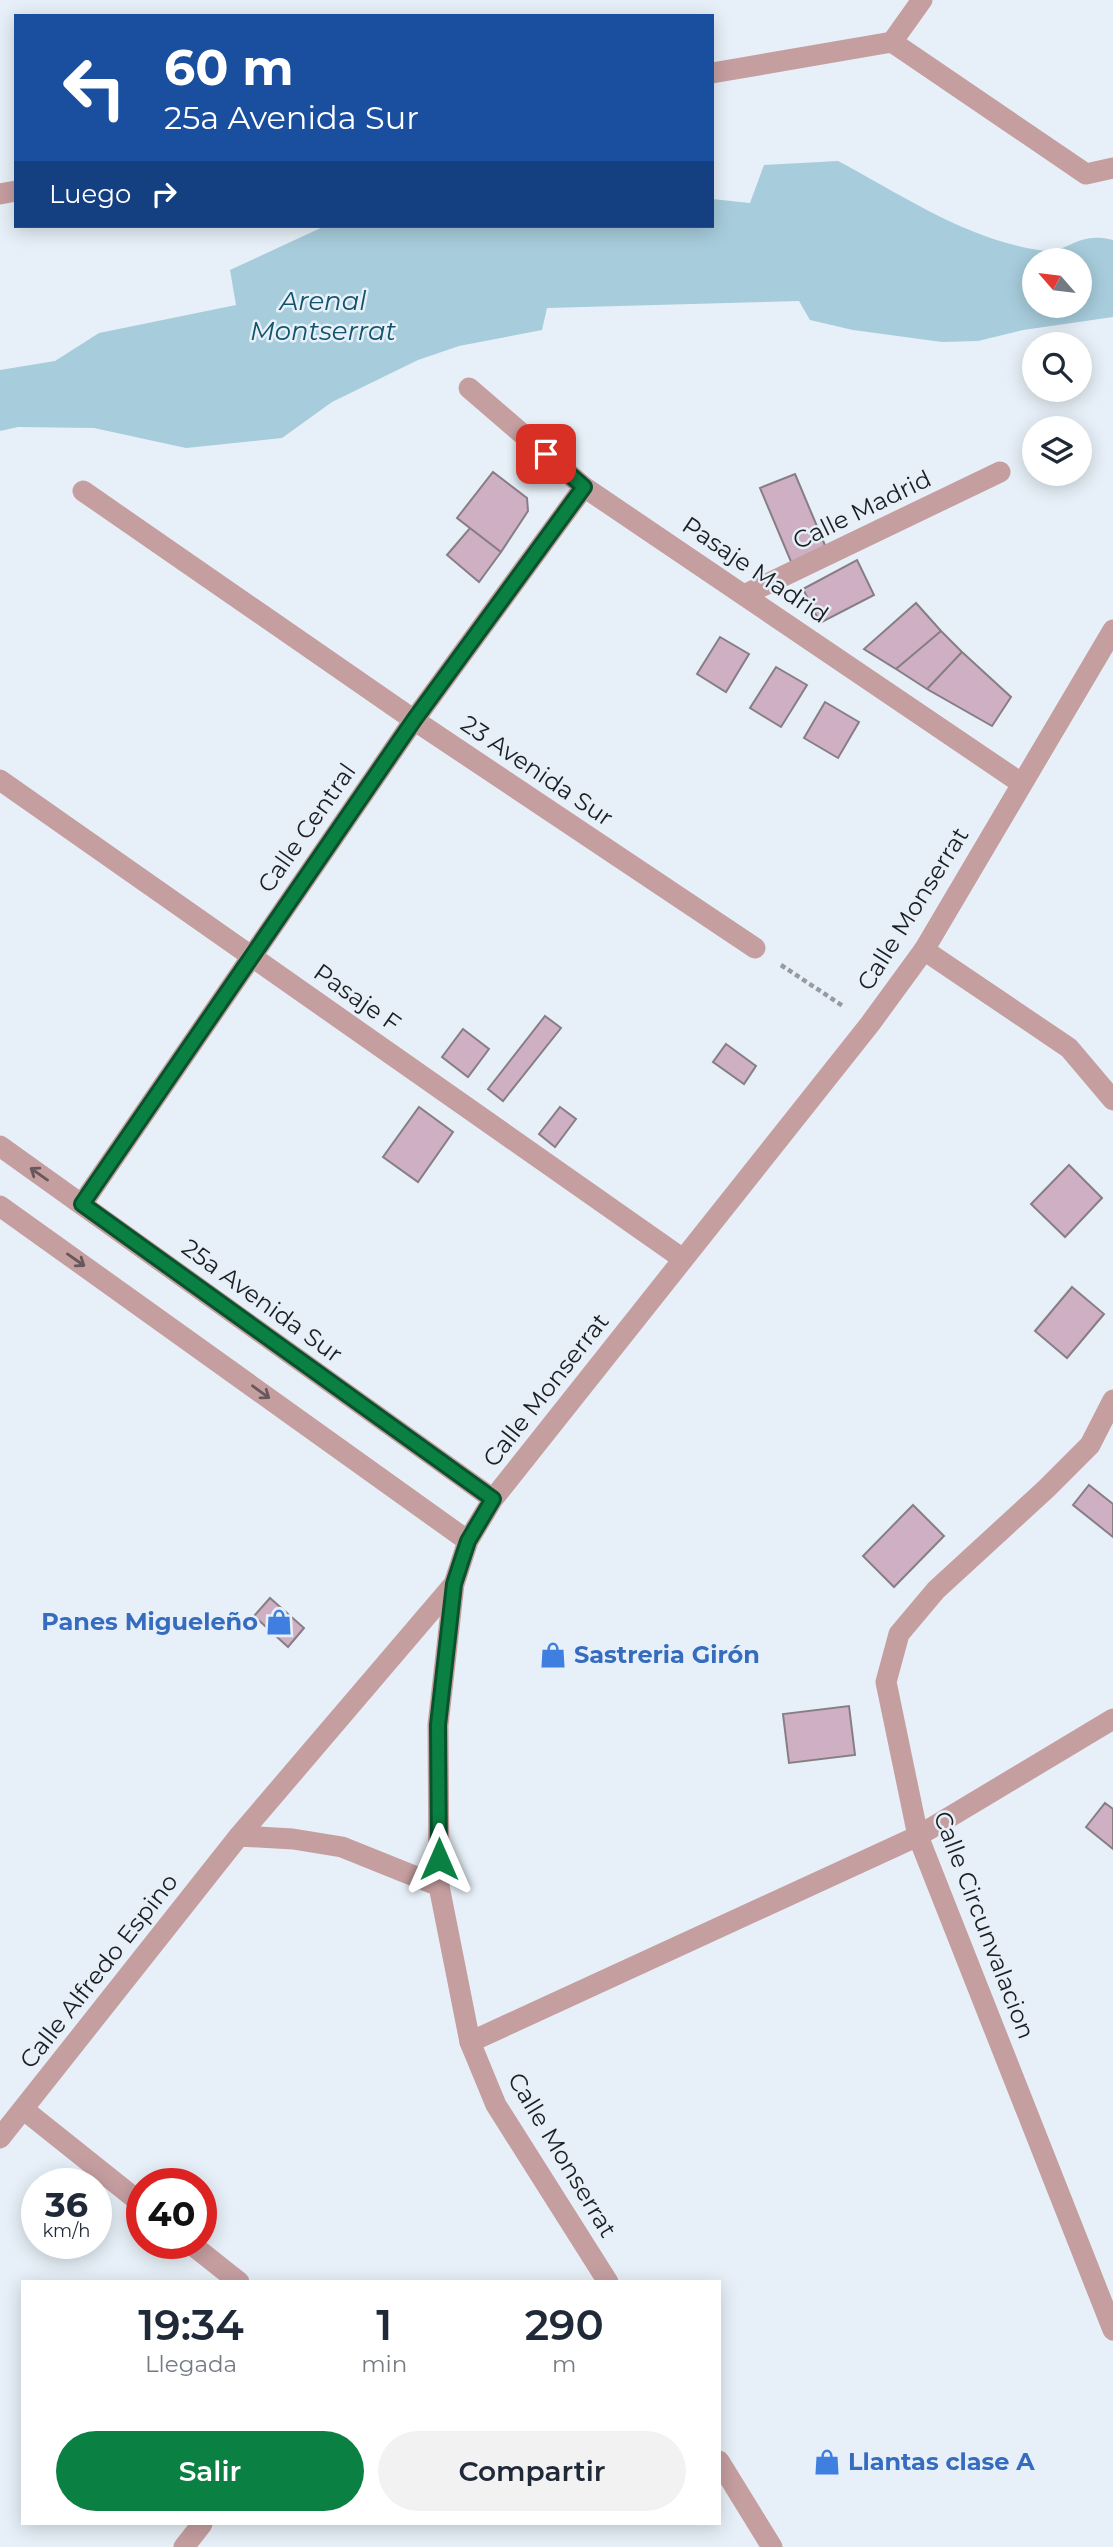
<!DOCTYPE html>
<html lang="es">
<meta charset="utf-8">
<style>
:root{--surface:#fff;--page:#f2f2f3;--text:#1f2937;--muted:#747a83;--accent:#0b8043}
body{margin:0;font-family:Montserrat,sans-serif;background:var(--page);color:var(--text);height:100vh;display:flex;flex-direction:column;font-size:26px;white-space:nowrap}
*{box-sizing:border-box;margin:0}
p{font-size:23px;color:var(--muted)}
.icon{flex:none;width:38px;height:38px;fill:none;stroke:currentColor;stroke-width:2;stroke-linecap:round;stroke-linejoin:round}
.map{position:relative;flex:1;overflow:hidden}
.sheet{position:absolute;left:21px;top:2280px;width:700px;height:245px;display:flex;flex-direction:column;background:var(--surface);border-radius:0px;box-shadow:0 4px 18px #0003}
.sheet>*{flex:none}
.banner{position:absolute;left:14px;top:14px;width:700px;height:214px;border-radius:0px;box-shadow:0 4px 18px #0003;background:#1a4fa0;color:#fff;overflow:hidden}
.needle{width:46px;rotate:298deg}
.fabs{position:absolute;left:1022px;top:248px;display:grid;gap:14px}
.fabs a{display:grid;place-items:center;width:70px;height:70px;border-radius:50%;background:var(--surface);box-shadow:0 4px 18px #0003;font-size:35px}
.speed{position:absolute;left:21px;top:2168px;display:flex;gap:14px;font-size:35px;font-weight:700;text-align:center}
.speed>*{display:grid;place-content:center;width:91px;height:91px;border-radius:50%;background:var(--surface);box-shadow:0 4px 18px #0003;line-height:1}
.speed small{font-size:18px;font-weight:400}
.speed .limit{border:10px solid #d22;background:#fff;color:#111}
.pin{position:absolute;display:grid;place-items:center;width:60px;height:60px;color:#fff;margin:-30px;border-radius:14px;box-shadow:0 4px 10px #0006}
.me{position:absolute;width:77px;margin:-38px;rotate:0deg;stroke-linejoin:round;filter:drop-shadow(0 0 5px #0008)}
.turn{display:flex;align-items:center;gap:24px;height:147px;padding:0 35px;font-size:32px}
.turn .icon{width:91px;height:91px;stroke-width:2.5}
.turn b{display:block;font-size:49px;line-height:60px}
.then{display:flex;align-items:center;height:66px;padding:0 35px;background:#0003;gap:14px;font-size:26px}
.eta{display:flex;justify-content:space-evenly;align-items:center;height:119px;text-align:center}
.eta b{font-size:42px;font-weight:600;line-height:49px}
.primary-button{display:flex;gap:14px;margin-top:auto;padding:14px 35px}
.primary-button a{flex:1;height:80px;border-radius:42px;background:var(--accent);color:#fff;font-size:28px;font-weight:600;line-height:80px;text-align:center}
.primary-button a+a{background:var(--page);color:var(--text)}
.map>svg:first-child{display:block}
.water{fill:#a7ccdc;fill-rule:evenodd}
.building{fill:#ceafc4;stroke:#877e84;stroke-width:2}
.lines{fill:none;stroke-linecap:round;stroke-linejoin:round}
.path{stroke:#959ba1;stroke-width:4.5;stroke-dasharray:5 3.5;stroke-linecap:butt}
.minor{stroke:#c59ea0;stroke-width:21}
.tertiary{stroke:#c59ea0;stroke-width:21}
.oneway{stroke:#68585b}
.route-casing{stroke:#07532c;stroke-width:18}
.route{stroke:#0b8043;stroke-width:12}
.labels{text-anchor:middle;stroke-width:5;stroke-linejoin:round;paint-order:stroke}
.street-label{font-size:24px;fill:#1c1f22;stroke:#e7f0f8}
.shop-label{font-size:24px;font-weight:bold;fill:#366cbe;stroke:#e7f0f8;text-anchor:start}
.water-label{font-size:26px;font-style:italic;fill:#10556d;stroke:#e7f0f8}
</style>
<div class="map">
<svg width="1113" height="2547" viewBox="0 0 1113 2547">
<rect width="100%" height="100%" fill="#e7f0f8"/>
<!-- water -->
<path class="water" d="M838,161C904,196 970,242 1046,251C1067,253 1078,231 1113,240V317L1023,330L978,341L942,342L853,330L810,320L799,301L547,308L542,330L459,346L418,360L332,402L282,438L186,448L94,428L18,427L0,431V370L55,361L99,333L236,305L230,270L325,226H712V199L750,203L764,165ZM1034,261H1080V306H1034Z"/>
<!-- building -->
<path class="building" d="M493,472L527,498L528,511L501,552L457,518Z
M795,474L827,550L792,564L760,488Z
M470,528L501,552L479,582L447,555Z
M857,560L874,595L820,623L803,589Z
M916,603L941,631L896,669L864,649Z
M941,631L962,652L927,689L896,669Z
M720,637L749,654L726,692L697,674Z
M962,652L1011,697L992,726L927,689Z
M776,667L807,685L781,727L750,708Z
M825,702L859,722L838,758L804,738Z
M545,1016L561,1028L503,1101L488,1089Z
M463,1029L489,1049L468,1077L442,1057Z
M726,1044L756,1066L744,1084L713,1062Z
M419,1107L453,1132L418,1182L383,1157Z
M560,1107L576,1119L555,1147L539,1134Z
M1069,1165L1102,1198L1065,1237L1031,1204Z
M1072,1287L1104,1314L1067,1358L1035,1331Z
M1089,1485L1113,1504V1537L1073,1505Z
M913,1505L944,1536L894,1587L863,1556Z
M270,1598L304,1628L288,1647L254,1616Z
M849,1706L855,1755L789,1763L783,1714Z
M1105,1803L1113,1809V1849L1086,1827Z"/>
<g class="lines">
<!-- path -->
<path class="path" d="M781,965L843,1006"/>
<!-- minor -->
<path class="minor" d="M892,42L922,0
M712,73L892,42L1086,174L1113,168
M0,194L16,191
M469,388L584,487L1021,783
M83,491L414,720L755,948
M746,594L1000,472
M0,780L683,1259
M924,950L1069,1048L1113,1100
M82,1204L414,720L584,487
M1113,1400L1090,1445L1046,1489L936,1590L899,1634L886,1682L918,1836L1113,2330
M239,1836L293,1839L342,1847L439,1886
M470,2042L918,1836L1113,1719
M23,2109L142,2204
M0,2138L239,1836L454,1584
M191,2244L239,2282
M184,2547L202,2524"/>
<!-- tertiary -->
<path class="tertiary" d="M0,1146L493,1499
M0,1206L468,1541
M608,2282L496,2105L470,2042L439,1886L438,1725L454,1584L468,1541L493,1499L870,1024L924,950L1113,630
M719,2461L772,2547"/>
</g>
<!-- one-way arrows -->
<defs><path id="oneway-shaft" d="M-6 0H5M1.5-3L5.5 0L1.5 3" fill="none" stroke-width="1.6" stroke-linecap="round" stroke-linejoin="round" transform="scale(1.75)"/></defs>
<g class="oneway">
<use href="#oneway-shaft" transform="translate(39 1174) rotate(-145)"/>
<use href="#oneway-shaft" transform="translate(76 1260) rotate(35)"/>
<use href="#oneway-shaft" transform="translate(261 1392) rotate(36)"/>
</g>
<g class="lines">
<!-- route casing -->
<g class="route-casing">
<path id="route" d="M439,1859L438,1725L454,1584L468,1541L493,1499L82,1204L414,720L584,487L546,454"/>
</g>
<!-- route -->
<use href="#route" class="route"/>
</g>
<!-- icons -->
<defs>
<g id="shop-bare" transform="scale(2.1)"><path d="M-5-2.5h2.3a2.7 3.5 0 0 1 5.4 0H5L5.5 6h-11ZM-1.5-2.5h3a1.5 2.3 0 0 0-3 0Z" fill="#3f7fe0" stroke="#e7f0f8" stroke-width="2.5" paint-order="stroke"/></g>
</defs>
<g fill-rule="evenodd">
<use href="#shop-bare" x="279" y="1622"/>
<use href="#shop-bare" x="553" y="1655"/>
<use href="#shop-bare" x="827" y="2462"/>
</g>
<g class="labels">
<!-- street labels -->
<g class="street-label">
<text transform="translate(862 510) rotate(-26)" y="8">Calle Madrid</text>
<text transform="translate(755 570) rotate(34)" y="8">Pasaje Madrid</text>
<text transform="translate(537 771) rotate(34)" y="8">23 Avenida Sur</text>
<text transform="translate(307 828) rotate(-55)" y="8">Calle Central</text>
<text transform="translate(913 909) rotate(-58)" y="8">Calle Monserrat</text>
<text transform="translate(357 998) rotate(35)" y="8">Pasaje F</text>
<text transform="translate(262 1301) rotate(36)" y="8">25a Avenida Sur</text>
<text transform="translate(546 1390) rotate(-52)" y="8">Calle Monserrat</text>
<text transform="translate(984 1925) rotate(69)" y="8">Calle Circunvalacion</text>
<text transform="translate(99 1971) rotate(-52)" y="8">Calle Alfredo Espino</text>
<text transform="translate(562 2155) rotate(59)" y="8">Calle Monserrat</text>
</g>
<!-- shop labels -->
<g class="shop-label">
<text x="258" y="1630" text-anchor="end">Panes Migueleño</text>
<text x="574" y="1663">Sastreria Girón</text>
<text x="848" y="2470">Llantas clase A</text>
</g>
<!-- water labels -->
<g class="water-label">
<text x="323" y="310">Arenal<tspan x="323" dy="30">Montserrat</tspan></text>
</g>
</g>
</svg>
<div class="fabs">
<a><svg class="needle" viewBox="-14 -14 28 28"><path d="M0-13l5 13h-10z" fill="#e53935"/><path d="M0 13l5-13h-10z" fill="#747a83"/></svg></a>
<a><svg class="icon" aria-label="search" viewBox="0 0 24 24"><circle cx="10" cy="10" r="6"/><path d="M15 15l6 6"/></svg></a>
<a><svg class="icon" aria-label="layers" viewBox="0 0 24 24"><path d="M12 4l9 5-9 5-9-5zM3 14l9 5 9-5"/></svg></a>
</div>
<div class="speed"><div>36<small>km/h</small></div><div class="limit">40</div></div>
<div class="pin" style="left:546px;top:454px;background:#d93025"><svg class="icon" aria-label="arrive" viewBox="0 0 24 24"><path d="M6 21V4h12l-3 4 3 4H6"/></svg></div>
<svg class="me" style="left:439px;top:1859px" viewBox="-20 -20 40 40"><path d="M0-17L14 15 0 8-14 15z" fill="#0b8043" stroke="#fff" stroke-width="4"/></svg>
<div class="banner">
<div class="turn"><svg class="icon" aria-label="left" viewBox="0 0 24 24"><path d="M17 20v-9H6M10 6l-5 5 5 5"/></svg><div><b>60 m</b>25a Avenida Sur</div></div>
<div class="then">Luego<svg class="icon" aria-label="right" viewBox="0 0 24 24"><path d="M7 20v-9h11M14 6l5 5-5 5"/></svg></div>
</div>
<section class="sheet">
<div class="eta">
<div><b>19:34</b><p>Llegada</p></div>
<div><b>1</b><p>min</p></div>
<div><b>290</b><p>m</p></div>
</div>
<div class="primary-button"><a>Salir</a><a>Compartir</a></div>
</section>
</div>
